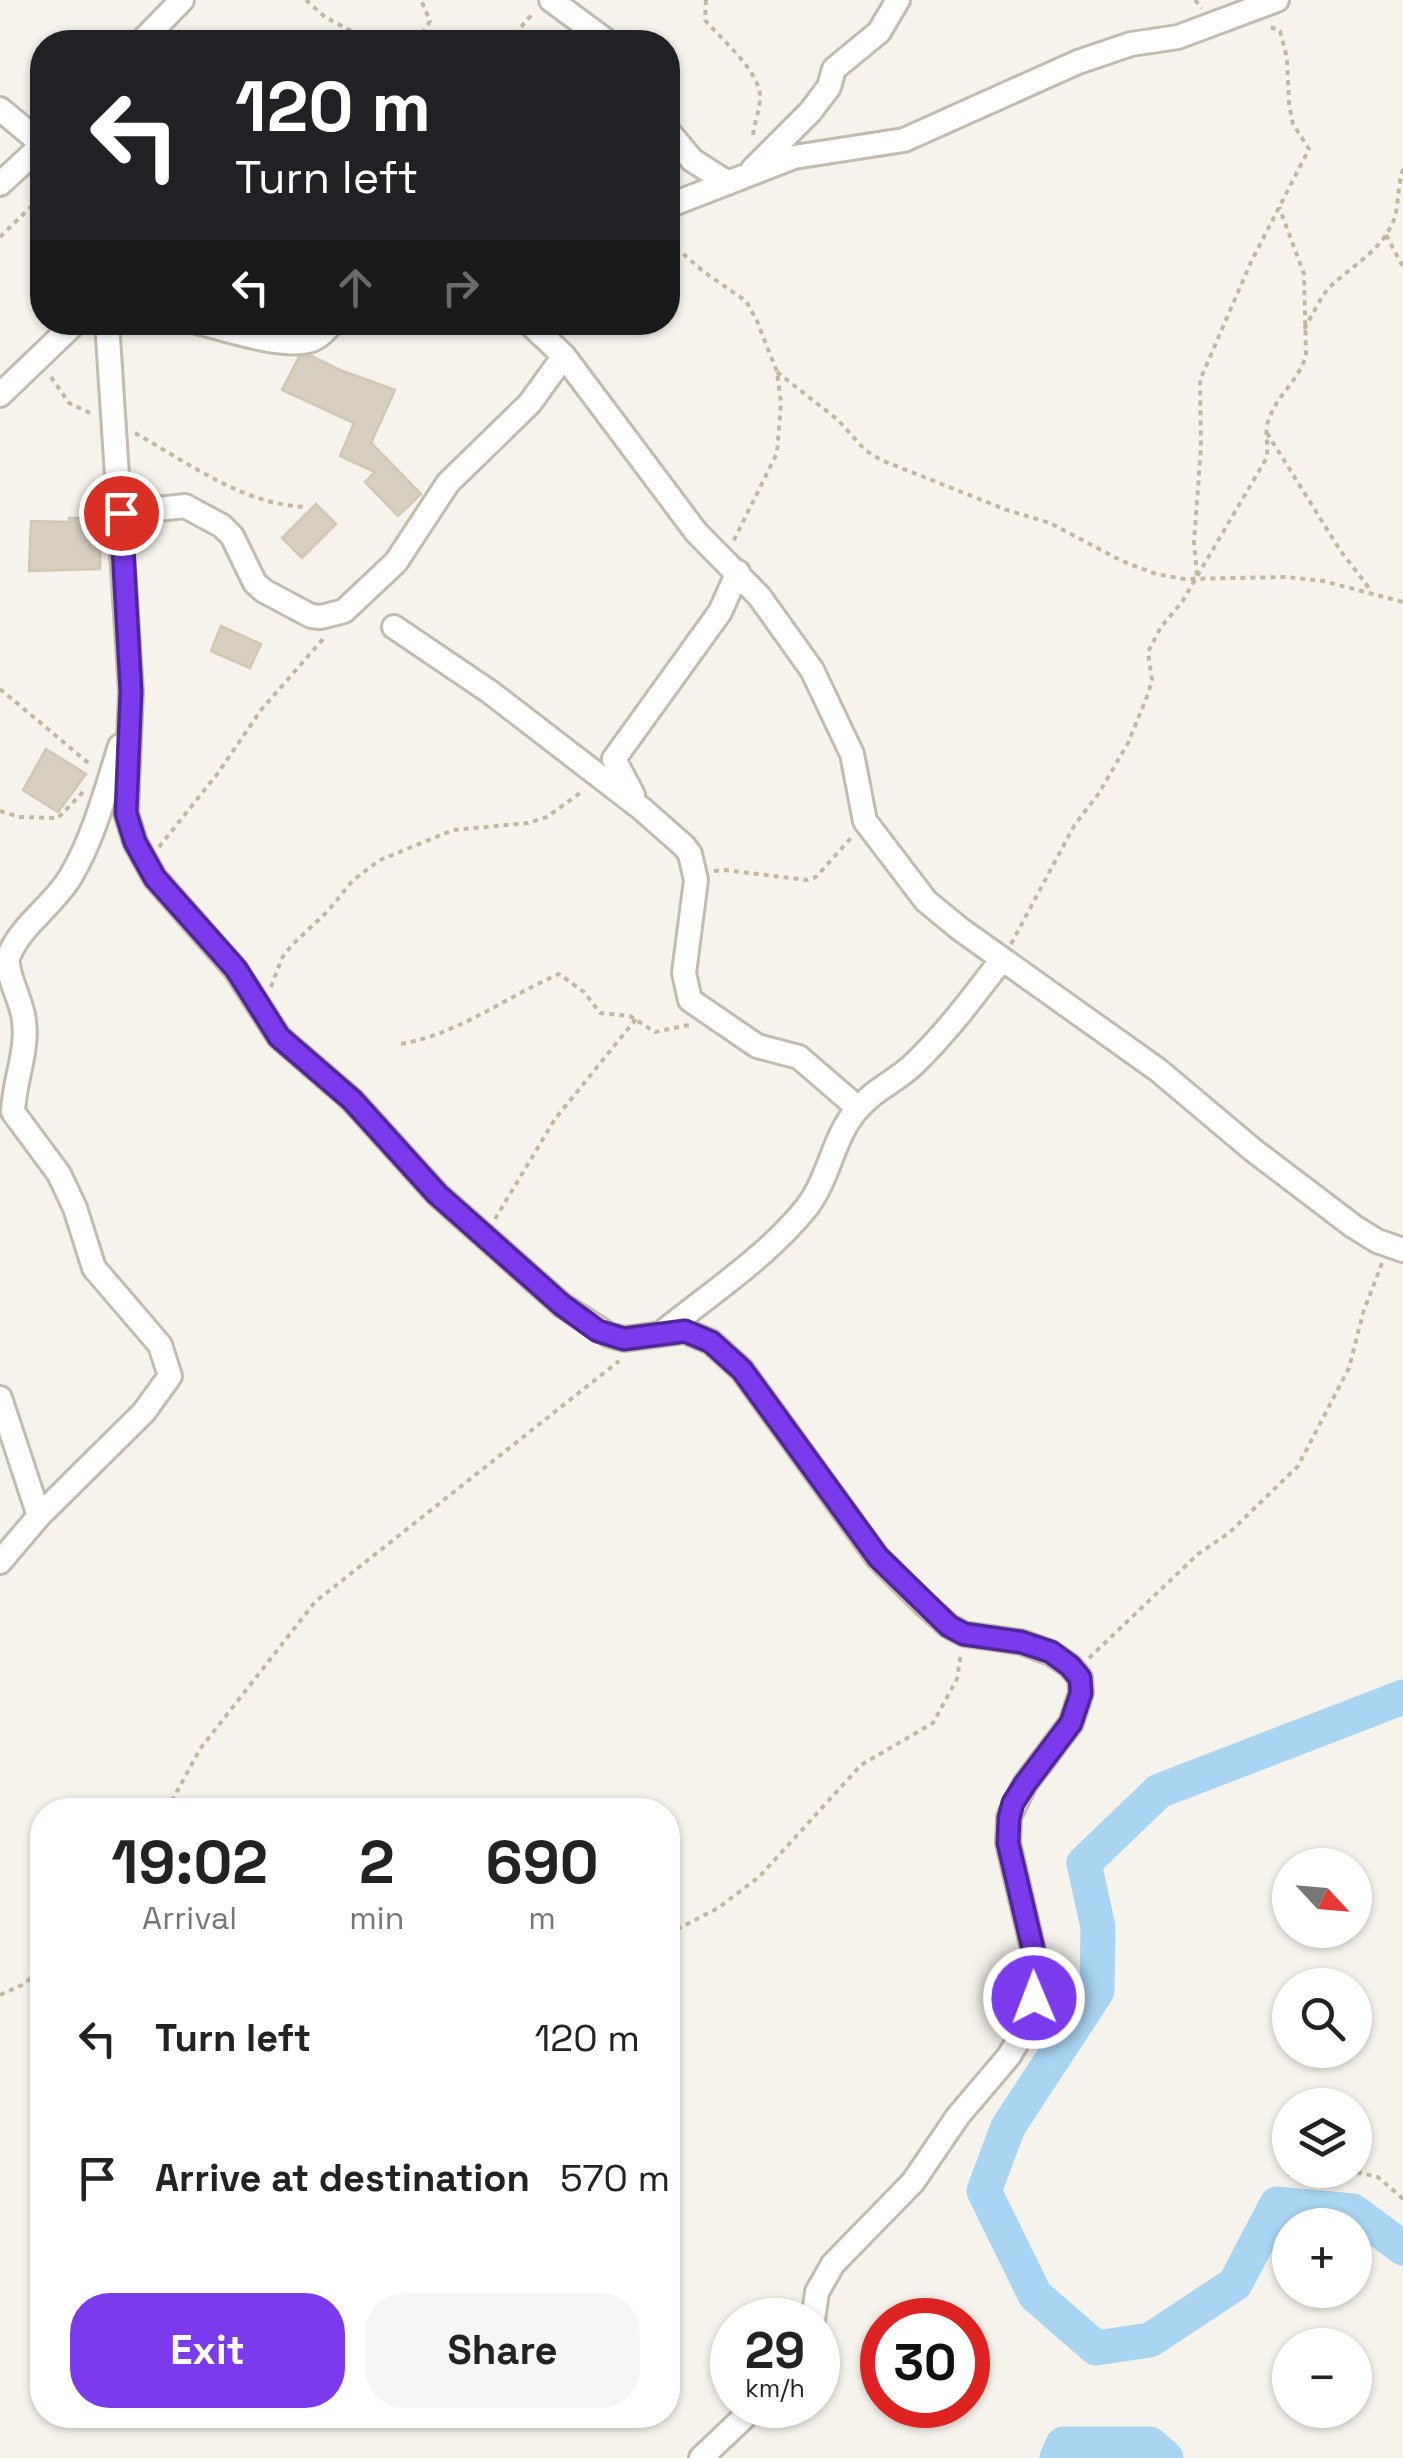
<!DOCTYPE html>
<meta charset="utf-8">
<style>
:root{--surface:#fff;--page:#f6f6f6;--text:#222;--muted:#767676;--accent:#7c3aed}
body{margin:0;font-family:"Space Grotesk",sans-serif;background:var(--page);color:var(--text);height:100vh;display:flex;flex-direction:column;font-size:38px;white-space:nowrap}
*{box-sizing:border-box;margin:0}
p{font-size:32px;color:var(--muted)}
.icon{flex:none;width:55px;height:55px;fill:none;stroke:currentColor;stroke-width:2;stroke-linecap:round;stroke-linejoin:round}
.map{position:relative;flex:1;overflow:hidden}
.drawer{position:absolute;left:30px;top:1798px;width:650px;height:630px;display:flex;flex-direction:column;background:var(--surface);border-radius:40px;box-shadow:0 2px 8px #0004}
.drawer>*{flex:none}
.hud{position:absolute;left:30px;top:30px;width:650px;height:305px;border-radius:40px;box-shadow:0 2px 8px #0004;background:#202124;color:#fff;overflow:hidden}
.needle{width:65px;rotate:116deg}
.tools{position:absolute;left:1272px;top:1848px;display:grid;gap:20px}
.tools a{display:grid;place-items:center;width:100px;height:100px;border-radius:50%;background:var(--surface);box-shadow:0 2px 8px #0004;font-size:50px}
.speed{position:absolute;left:710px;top:2298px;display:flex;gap:20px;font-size:50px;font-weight:700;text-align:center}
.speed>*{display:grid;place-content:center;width:130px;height:130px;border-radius:50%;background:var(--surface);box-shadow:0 2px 8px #0004;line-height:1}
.speed small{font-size:25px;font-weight:400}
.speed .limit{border:15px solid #d22;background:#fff;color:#111}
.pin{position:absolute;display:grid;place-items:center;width:85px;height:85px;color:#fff;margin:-42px;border:5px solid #fff;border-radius:50%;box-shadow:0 2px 10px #0007}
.me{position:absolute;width:110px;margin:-55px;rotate:359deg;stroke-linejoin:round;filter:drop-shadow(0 0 8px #0008)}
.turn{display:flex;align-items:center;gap:35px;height:210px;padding:0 40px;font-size:45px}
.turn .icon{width:130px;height:130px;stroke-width:2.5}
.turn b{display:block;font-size:70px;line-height:85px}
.lanes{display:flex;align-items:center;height:95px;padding:0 40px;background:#0003;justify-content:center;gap:50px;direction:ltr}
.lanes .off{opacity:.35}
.eta{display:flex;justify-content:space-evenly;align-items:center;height:170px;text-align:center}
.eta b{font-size:60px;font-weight:700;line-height:70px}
.button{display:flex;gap:20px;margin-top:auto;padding:20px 40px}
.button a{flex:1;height:115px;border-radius:40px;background:var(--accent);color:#fff;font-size:40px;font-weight:700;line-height:115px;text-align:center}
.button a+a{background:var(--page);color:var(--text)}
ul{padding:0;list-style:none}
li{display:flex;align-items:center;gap:30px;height:140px;padding:0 40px}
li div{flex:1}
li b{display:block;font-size:38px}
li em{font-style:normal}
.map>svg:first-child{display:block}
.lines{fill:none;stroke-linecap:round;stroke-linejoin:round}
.river{stroke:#a9d4f2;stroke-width:35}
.building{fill:#d8cfc1;stroke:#d3c7b4;stroke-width:2.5}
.minor-casing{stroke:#c2bbae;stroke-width:28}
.path{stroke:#c4b79f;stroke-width:4;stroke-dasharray:5 5;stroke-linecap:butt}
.minor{stroke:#fff;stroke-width:22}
.route-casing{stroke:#51269a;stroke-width:25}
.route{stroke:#7c3aed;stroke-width:18}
</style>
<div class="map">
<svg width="1403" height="2458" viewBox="0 0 1403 2458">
<rect width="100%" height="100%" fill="#f6f3ec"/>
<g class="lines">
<!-- river -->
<path class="river" d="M1403,1697L1159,1791L1084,1863L1098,1927L1097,1991L1008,2127L984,2191L1035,2295L1096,2348L1150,2340L1235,2284L1277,2204L1353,2211L1403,2248
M1057,2458L1063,2444H1150L1166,2458"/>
</g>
<!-- building -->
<path class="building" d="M312,356L340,370L395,390L371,443L421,494L398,516L365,482L375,472L340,456L354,423L282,390L299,357Z
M316,504L336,524L302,558L282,538Z
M69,518H101L100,569L29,571L31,521L69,522Z
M221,626L261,644L250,668L211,651Z
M46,749L86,774L58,812L23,790Z"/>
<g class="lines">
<!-- minor casing -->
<g class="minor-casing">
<path id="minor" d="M551,0L608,42
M141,42L182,0
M0,109L42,144
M668,131L692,160L728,183
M753,169L810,112L829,87L834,69L879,32L898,0
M0,184L42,145
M668,206L794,157L904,140L1078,62L1131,44L1178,37L1277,0
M107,322L131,691L126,813L135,842L155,878L235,969L279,1037L352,1100L437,1194L562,1305L609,1335L624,1339L685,1331L711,1342L742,1370L877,1557L925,1605L949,1626L964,1634L1021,1642L1051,1653L1070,1666L1080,1678L1081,1693L1071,1723L1025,1784L1009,1817L1008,1843L1038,1971L1025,2029L1009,2056L958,2116L913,2182L833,2264L817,2292L813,2320
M197,322C224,329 282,348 308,341C318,339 326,330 333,322
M528,322L564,356L696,532L759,596L812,670L852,754L865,821L926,901L960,929L1158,1070L1253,1150L1353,1226L1377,1241L1403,1250
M0,395L76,322
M121,513L185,506L222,526L232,536L255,583L264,591L311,616L321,617L344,611L396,562L448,483L530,403L564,356
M394,627L490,692L642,809L684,846L690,854L696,880L684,973L690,1000L757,1046L799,1057L858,1108
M633,795L614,759L720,612L738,572
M663,1332C711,1293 768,1256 807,1207C829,1178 833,1139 855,1112C874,1089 894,1083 914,1064C947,1032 974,996 1002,959
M0,1398L39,1516
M0,1562L39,1516L144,1412L170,1376L160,1345L94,1268L75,1208L59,1174L13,1112C14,1081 28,1052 24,1021C23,1002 3,970 9,955C22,924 54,905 71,876C94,837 106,790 120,746
M701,2458L757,2405"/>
</g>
<!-- path -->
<path class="path" d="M306,0L325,17L357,34L366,42
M706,0L705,20C721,39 761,72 760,98C760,111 753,124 753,138
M1195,0L1202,8
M417,42L430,21L421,0
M508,42L534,12
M1386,235L1403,267
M0,237L42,196
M668,241L704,272L746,301L757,321L777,372L781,403L777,453L733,542
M1304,329C1313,315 1321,294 1334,283C1354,265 1382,249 1393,222C1399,208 1397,188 1403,169
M777,372L838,420L865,450L881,460L1007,510L1050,523L1122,561L1156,574L1184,579L1287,577L1323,581L1403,602
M51,377L69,403L90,413
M135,433C190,464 244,505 307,507
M1267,433L1340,550L1369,588
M1197,575L1194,542L1201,447L1200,380L1251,262L1309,149L1293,124L1289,104L1287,58L1280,31L1268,26
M0,689L92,766
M0,811L20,817L58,818L83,792
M159,847L218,773L261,710L323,639
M714,871L725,870L807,880L816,877L851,838
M1011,944L1074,826L1099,793L1128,743L1148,694L1152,680L1148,652L1161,627L1182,602L1266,459C1270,445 1263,433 1269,419C1277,395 1300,379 1306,355L1304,274L1279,207
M271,987L282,958L292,945L328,911L353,880L380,860L453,830L528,823L547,817L584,790
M401,1044C458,1034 506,997 559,974L584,992L600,1013L630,1016L655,1032L689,1025
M495,1219L555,1119L636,1019
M1089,1658L1198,1554L1229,1533L1298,1466L1349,1368L1363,1313L1382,1263
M167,1810L200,1749L315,1602L619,1361
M668,1934L718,1908L759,1877L861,1765L933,1723L957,1679L961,1653
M0,1995L22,1985L42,1970
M1347,2170L1378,2177L1403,2199
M1288,2174L1341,2170"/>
<!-- minor -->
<use href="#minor" class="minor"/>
</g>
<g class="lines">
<!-- route casing -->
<g class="route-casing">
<path id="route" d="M121,513L131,691L126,813L135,842L155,878L236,969L279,1037L352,1100L437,1194L562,1305L598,1331L624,1339L685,1331L711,1342L742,1370L878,1557L949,1626L964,1634L1021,1642L1051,1652L1070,1666L1080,1678L1081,1693L1071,1723L1025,1784L1013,1803L1009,1818L1008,1843L1038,1970L1034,1998"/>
</g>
<!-- route -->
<use href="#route" class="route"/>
</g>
</svg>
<div class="tools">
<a><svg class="needle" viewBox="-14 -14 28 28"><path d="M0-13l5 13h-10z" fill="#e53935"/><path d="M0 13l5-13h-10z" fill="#767676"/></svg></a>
<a><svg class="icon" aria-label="search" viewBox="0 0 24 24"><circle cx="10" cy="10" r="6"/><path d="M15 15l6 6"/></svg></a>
<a><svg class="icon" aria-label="layers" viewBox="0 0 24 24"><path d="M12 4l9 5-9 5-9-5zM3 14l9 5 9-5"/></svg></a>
<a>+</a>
<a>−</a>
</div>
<div class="speed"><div>29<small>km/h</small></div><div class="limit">30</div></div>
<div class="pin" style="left:121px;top:513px;background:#d93025"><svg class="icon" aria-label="arrive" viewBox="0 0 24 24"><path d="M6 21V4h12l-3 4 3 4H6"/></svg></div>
<svg class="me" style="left:1034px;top:1998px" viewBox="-20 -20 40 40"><circle r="17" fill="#7c3aed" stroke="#fff" stroke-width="3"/><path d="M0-11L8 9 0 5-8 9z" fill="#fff"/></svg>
<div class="hud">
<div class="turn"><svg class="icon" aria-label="left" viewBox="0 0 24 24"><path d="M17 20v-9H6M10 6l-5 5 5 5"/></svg><div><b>120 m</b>Turn left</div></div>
<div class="lanes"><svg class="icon" aria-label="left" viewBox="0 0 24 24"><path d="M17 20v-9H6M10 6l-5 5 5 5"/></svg><svg class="icon off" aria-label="ahead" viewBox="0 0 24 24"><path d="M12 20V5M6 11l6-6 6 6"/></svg><svg class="icon off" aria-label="right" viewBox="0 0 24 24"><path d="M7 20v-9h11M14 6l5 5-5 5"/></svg></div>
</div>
<section class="drawer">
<div class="eta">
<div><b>19:02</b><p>Arrival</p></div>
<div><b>2</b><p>min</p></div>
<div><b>690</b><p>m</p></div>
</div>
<ul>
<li><svg class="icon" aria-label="left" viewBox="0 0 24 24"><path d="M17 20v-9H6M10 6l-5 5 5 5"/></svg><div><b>Turn left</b></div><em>120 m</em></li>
<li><svg class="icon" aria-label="arrive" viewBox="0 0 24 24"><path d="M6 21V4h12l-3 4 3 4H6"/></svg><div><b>Arrive at destination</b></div><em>570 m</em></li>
</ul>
<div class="button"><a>Exit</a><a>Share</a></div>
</section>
</div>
